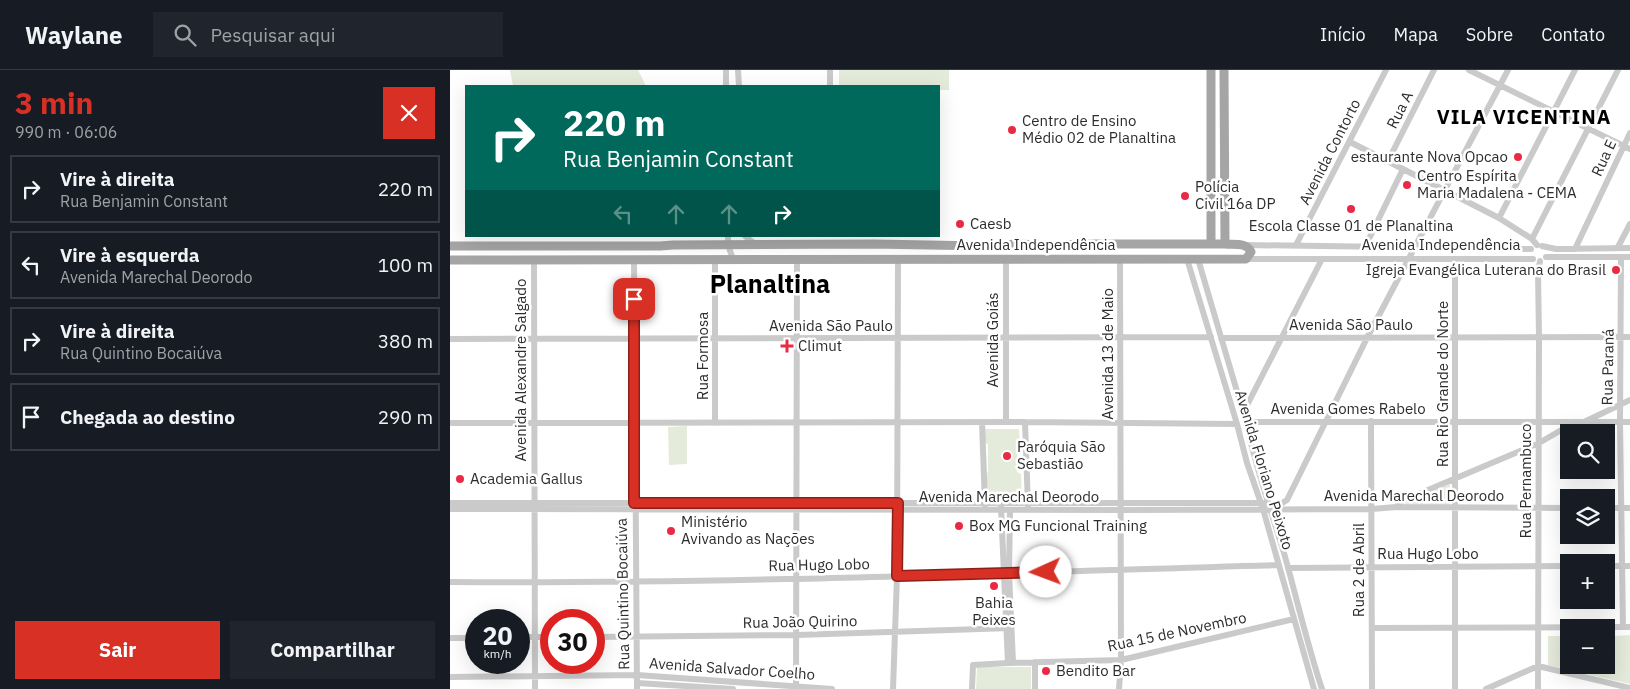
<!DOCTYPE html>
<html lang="pt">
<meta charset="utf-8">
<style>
:root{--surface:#171b24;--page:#20242c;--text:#f1f3f6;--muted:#9ea1a6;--line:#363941;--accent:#d93025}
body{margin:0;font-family:"IBM Plex Sans",sans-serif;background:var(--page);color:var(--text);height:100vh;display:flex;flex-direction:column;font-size:19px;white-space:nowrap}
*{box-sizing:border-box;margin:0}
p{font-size:16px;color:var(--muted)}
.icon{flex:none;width:28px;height:28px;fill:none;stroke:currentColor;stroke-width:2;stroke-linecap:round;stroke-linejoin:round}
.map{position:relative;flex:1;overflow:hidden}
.details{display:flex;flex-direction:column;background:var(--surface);width:450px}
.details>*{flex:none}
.top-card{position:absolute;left:15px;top:15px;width:475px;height:152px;border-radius:0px;box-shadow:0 5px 20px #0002;background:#00695c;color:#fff;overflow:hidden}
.fabs{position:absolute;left:1110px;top:354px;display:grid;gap:10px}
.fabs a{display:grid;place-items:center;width:55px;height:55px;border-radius:0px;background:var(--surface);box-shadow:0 5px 20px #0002;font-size:25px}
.speed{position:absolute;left:15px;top:539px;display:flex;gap:10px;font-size:25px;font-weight:700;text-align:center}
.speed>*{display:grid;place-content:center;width:65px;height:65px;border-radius:50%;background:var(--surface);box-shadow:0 5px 20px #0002;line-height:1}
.speed small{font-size:12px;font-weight:400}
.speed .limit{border:8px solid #d22;background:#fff;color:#111}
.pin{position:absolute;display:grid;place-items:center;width:42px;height:42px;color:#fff;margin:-21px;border-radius:10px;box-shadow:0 2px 8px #0006}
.me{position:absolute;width:55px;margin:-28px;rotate:268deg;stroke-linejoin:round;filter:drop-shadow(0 0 4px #0008)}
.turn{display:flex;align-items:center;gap:18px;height:105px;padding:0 15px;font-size:22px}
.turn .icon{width:65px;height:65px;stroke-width:2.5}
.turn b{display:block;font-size:35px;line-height:42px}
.lanes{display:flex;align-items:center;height:48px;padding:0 15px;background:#0003;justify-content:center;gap:25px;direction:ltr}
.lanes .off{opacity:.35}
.round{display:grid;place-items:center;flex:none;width:52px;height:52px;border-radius:0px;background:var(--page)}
.head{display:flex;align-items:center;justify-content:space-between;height:85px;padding:0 15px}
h1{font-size:30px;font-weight:700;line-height:38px;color:var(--accent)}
.button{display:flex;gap:10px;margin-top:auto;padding:10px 15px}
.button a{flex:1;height:58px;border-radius:0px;background:var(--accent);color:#fff;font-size:20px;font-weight:700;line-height:58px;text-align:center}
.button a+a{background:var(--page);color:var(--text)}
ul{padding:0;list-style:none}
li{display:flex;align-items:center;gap:15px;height:68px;margin:0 10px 8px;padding:0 5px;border:2px solid var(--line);border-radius:0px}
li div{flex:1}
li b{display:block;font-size:19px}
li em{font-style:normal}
header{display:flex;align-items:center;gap:30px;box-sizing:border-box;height:70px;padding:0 25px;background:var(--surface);border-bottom:1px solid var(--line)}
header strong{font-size:24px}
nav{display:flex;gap:28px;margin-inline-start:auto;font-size:18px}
.search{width:350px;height:45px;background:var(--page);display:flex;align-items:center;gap:12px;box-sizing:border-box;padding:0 18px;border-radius:0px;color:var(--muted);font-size:19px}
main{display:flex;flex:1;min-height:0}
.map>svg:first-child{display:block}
.green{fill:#e5ebda}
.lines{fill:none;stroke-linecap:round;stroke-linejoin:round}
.minor{stroke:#cacaca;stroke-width:6}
.major{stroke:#a5a5a5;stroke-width:9}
.route-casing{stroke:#8d1f18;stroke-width:12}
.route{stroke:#d93025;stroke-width:9}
.poi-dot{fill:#ea2a45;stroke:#fff;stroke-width:2}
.labels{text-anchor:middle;stroke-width:5;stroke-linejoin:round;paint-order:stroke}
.street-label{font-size:15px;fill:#2d2d2d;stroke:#fff}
.poi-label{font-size:15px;fill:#2d2d2d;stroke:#fff;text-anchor:start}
.district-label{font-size:20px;font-weight:bold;letter-spacing:1px;fill:#000;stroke:#fff}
.town-label{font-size:25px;font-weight:bold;fill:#000;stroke:#fff}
</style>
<header>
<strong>Waylane</strong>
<div class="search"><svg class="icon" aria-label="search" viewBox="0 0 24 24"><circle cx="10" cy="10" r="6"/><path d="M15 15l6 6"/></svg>Pesquisar aqui</div>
<nav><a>Início</a><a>Mapa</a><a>Sobre</a><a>Contato</a></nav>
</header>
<main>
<section class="details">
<div class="head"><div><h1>3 min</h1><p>990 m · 06:06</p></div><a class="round" style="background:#d93025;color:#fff"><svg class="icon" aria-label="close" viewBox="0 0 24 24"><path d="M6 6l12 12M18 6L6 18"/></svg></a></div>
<ul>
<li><svg class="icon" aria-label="right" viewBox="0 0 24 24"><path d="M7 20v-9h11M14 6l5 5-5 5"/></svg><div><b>Vire à direita</b><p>Rua Benjamin Constant</p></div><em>220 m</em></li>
<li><svg class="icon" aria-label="left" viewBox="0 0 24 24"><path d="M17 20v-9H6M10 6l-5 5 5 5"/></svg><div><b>Vire à esquerda</b><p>Avenida Marechal Deorodo</p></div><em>100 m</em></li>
<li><svg class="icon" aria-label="right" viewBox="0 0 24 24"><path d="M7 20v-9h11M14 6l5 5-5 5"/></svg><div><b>Vire à direita</b><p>Rua Quintino Bocaiúva</p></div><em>380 m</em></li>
<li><svg class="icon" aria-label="arrive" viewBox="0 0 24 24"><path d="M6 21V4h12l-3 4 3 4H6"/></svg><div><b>Chegada ao destino</b></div><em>290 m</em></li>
</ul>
<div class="button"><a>Sair</a><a>Compartilhar</a></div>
</section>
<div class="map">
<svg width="1180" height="619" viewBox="0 0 1180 619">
<rect width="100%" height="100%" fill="#fff"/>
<!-- green -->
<path class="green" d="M60,0H188L196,16H63Z
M389,0H499V20H489V16H389Z
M237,356V394L219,395L218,357Z
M535,359H569L570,372L567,374V402L571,404L572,431H537L536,404L538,402V374L535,373Z
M1000,414V436L953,437L954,434Z
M1156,565L1161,566L1180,565V614L1098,595V566H1119V595H1156Z
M527,597H581V619H526Z"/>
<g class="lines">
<!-- minor -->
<path class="minor" d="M276,0V16
M288,0L289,16
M1019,0L1180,79
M380,16V0
M900,72L1049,148L1082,169L1087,175
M938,91L984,0
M1049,148L1125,0
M278,166V175L283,189
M295,166L305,174
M1082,169L1168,0
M795,175L1081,179
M846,175L936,0
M1092,176L1106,179L1180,178
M915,177L953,99
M1168,177L1180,154
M1125,179L1180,63
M1096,187H1180
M1171,187L1170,353L1173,557
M184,189L187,619
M265,189V353
M737,189L787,354L797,393L813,439L864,619
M748,189L796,352C805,396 821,440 834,483C847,529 857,574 872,619
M796,189H1083
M1005,189V619
M84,190L85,619
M771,268L1180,267
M0,269L761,267
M793,343L872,189
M921,351L922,619
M532,352L535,435
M556,352V189
M575,352L578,436
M796,352H1180
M1134,352L1180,330
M0,353L575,352L787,354
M0,433H811L829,435L837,430L917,268L1058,0
M551,437L558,593
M946,437L952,431L1089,373L1125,352
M1156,438H1180
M0,439L670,440L922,439L946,437L1119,438
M560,440L559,503L563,593
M1156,496H1180
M838,498L1119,496
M0,512C276,514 552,503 829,495
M922,558L1180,557
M69,567H101
M144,567L347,565L561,558
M0,568H26
M585,592V619
M0,607L187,605L382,619
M187,613L283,619
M346,619L347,189
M443,619L447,506L448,189
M522,619L523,595L558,593L671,590L844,549
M669,619L671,590L670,189
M1036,619L1088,596L1180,618
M1088,619L1089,267L1088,203L1090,191"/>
<!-- major -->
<path class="major" d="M774,0L775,174
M761,174V0
M0,176H210L223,175L424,174L533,176L569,174L606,176L628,174H775C784,175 797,172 801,182L796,189L0,190"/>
</g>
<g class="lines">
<!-- route casing -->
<g class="route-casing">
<path id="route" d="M184,229V433H448L447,506L596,502"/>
</g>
<!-- route -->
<use href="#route" class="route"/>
</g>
<!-- markers -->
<g class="poi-dot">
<circle cx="562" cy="60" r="5"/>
<circle cx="1068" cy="87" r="5"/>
<circle cx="957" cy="115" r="5"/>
<circle cx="735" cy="126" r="5"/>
<circle cx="901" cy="139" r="5"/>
<circle cx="510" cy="154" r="5"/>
<circle cx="1166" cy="200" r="5"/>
<path d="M334.5 268.5h5v5h5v5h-5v5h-5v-5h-5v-5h5z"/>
<circle cx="557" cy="386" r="5"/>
<circle cx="10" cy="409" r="5"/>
<circle cx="509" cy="456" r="5"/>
<circle cx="221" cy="461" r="5"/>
<circle cx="544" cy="516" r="5"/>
<circle cx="596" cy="601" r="5"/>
</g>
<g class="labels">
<!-- street labels -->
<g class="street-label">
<text transform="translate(950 40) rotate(-63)" y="5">Rua A</text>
<text transform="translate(880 82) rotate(-63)" y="5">Avenida Contorto</text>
<text transform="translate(1154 88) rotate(-65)" y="5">Rua E</text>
<text x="586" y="180">Avenida Independência</text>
<text x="991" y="180">Avenida Independência</text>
<text x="901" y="260">Avenida São Paulo</text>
<text x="381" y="261">Avenida São Paulo</text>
<text transform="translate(543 270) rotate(-90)" y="5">Avenida Goiás</text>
<text transform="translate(658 284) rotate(-90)" y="5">Avenida 13 de Maio</text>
<text transform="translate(253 286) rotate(-90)" y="5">Rua Formosa</text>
<text transform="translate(1158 297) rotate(-89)" y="5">Rua Paraná</text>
<text transform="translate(71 300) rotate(-90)" y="5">Avenida Alexandre Salgado</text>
<text transform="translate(993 314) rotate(-90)" y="5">Rua Rio Grande do Norte</text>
<text x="898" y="344">Avenida Gomes Rabelo</text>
<text transform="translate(814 400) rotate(73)" y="5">Avenida Floriano Peixoto</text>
<text transform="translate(1076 411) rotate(-90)" y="5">Rua Pernambuco</text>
<text x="964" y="431">Avenida Marechal Deorodo</text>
<text x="559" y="432">Avenida Marechal Deorodo</text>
<text x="978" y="489">Rua Hugo Lobo</text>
<text transform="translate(369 495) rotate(-1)" y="5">Rua Hugo Lobo</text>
<text transform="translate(909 500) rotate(-90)" y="5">Rua 2 de Abril</text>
<text transform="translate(173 524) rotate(-91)" y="5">Rua Quintino Bocaiúva</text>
<text transform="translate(350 552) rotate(-1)" y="5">Rua João Quirino</text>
<text transform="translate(727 562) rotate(-12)" y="5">Rua 15 de Novembro</text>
<text transform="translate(282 599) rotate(4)" y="5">Avenida Salvador Coelho</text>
</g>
<!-- poi labels -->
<g class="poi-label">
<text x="572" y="56">Centro de Ensino<tspan x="572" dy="17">Médio 02 de Planaltina</tspan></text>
<text x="1058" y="92" text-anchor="end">estaurante Nova Opcao</text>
<text x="967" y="111">Centro Espírita<tspan x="967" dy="17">Maria Madalena - CEMA</tspan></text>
<text x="745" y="122">Polícia<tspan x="745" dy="17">Civil 16a DP</tspan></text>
<text x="520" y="159">Caesb</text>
<text x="901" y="161" text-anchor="middle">Escola Classe 01 de Planaltina</text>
<text x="1156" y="205" text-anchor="end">Igreja Evangélica Luterana do Brasil</text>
<text x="348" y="281">Climut</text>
<text x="567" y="382">Paróquia São<tspan x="567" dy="17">Sebastião</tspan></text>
<text x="20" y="414">Academia Gallus</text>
<text x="231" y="457">Ministério<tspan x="231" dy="17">Avivando as Nações</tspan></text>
<text x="519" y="461">Box MG Funcional Training</text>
<text x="544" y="538" text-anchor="middle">Bahia<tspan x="544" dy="17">Peixes</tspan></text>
<text x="606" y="606">Bendito Bar</text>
</g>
<!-- district labels -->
<g class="district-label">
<text x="1074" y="54">VILA VICENTINA</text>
</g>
<!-- town labels -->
<g class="town-label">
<text x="320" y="223">Planaltina</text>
</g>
</g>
</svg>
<div class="fabs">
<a><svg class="icon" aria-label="search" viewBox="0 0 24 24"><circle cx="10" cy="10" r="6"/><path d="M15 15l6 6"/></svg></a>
<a><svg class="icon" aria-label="layers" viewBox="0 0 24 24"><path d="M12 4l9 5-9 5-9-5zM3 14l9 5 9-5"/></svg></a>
<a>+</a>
<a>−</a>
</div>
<div class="speed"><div>20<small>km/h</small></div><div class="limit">30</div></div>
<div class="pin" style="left:184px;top:229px;background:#d93025"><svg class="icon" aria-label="arrive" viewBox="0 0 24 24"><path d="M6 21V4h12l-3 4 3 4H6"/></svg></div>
<svg class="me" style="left:596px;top:502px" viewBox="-20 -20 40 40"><circle r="19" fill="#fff"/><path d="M0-13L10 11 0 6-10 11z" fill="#d93025"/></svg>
<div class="top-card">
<div class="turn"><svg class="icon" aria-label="right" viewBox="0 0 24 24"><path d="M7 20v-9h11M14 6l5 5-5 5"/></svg><div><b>220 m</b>Rua Benjamin Constant</div></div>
<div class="lanes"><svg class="icon off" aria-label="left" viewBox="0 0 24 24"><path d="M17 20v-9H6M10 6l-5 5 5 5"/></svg><svg class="icon off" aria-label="ahead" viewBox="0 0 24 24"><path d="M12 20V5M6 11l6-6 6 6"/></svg><svg class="icon off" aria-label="ahead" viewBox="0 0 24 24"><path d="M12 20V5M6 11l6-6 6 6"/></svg><svg class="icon" aria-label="right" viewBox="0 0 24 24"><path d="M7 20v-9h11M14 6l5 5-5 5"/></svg></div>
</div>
</div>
</main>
